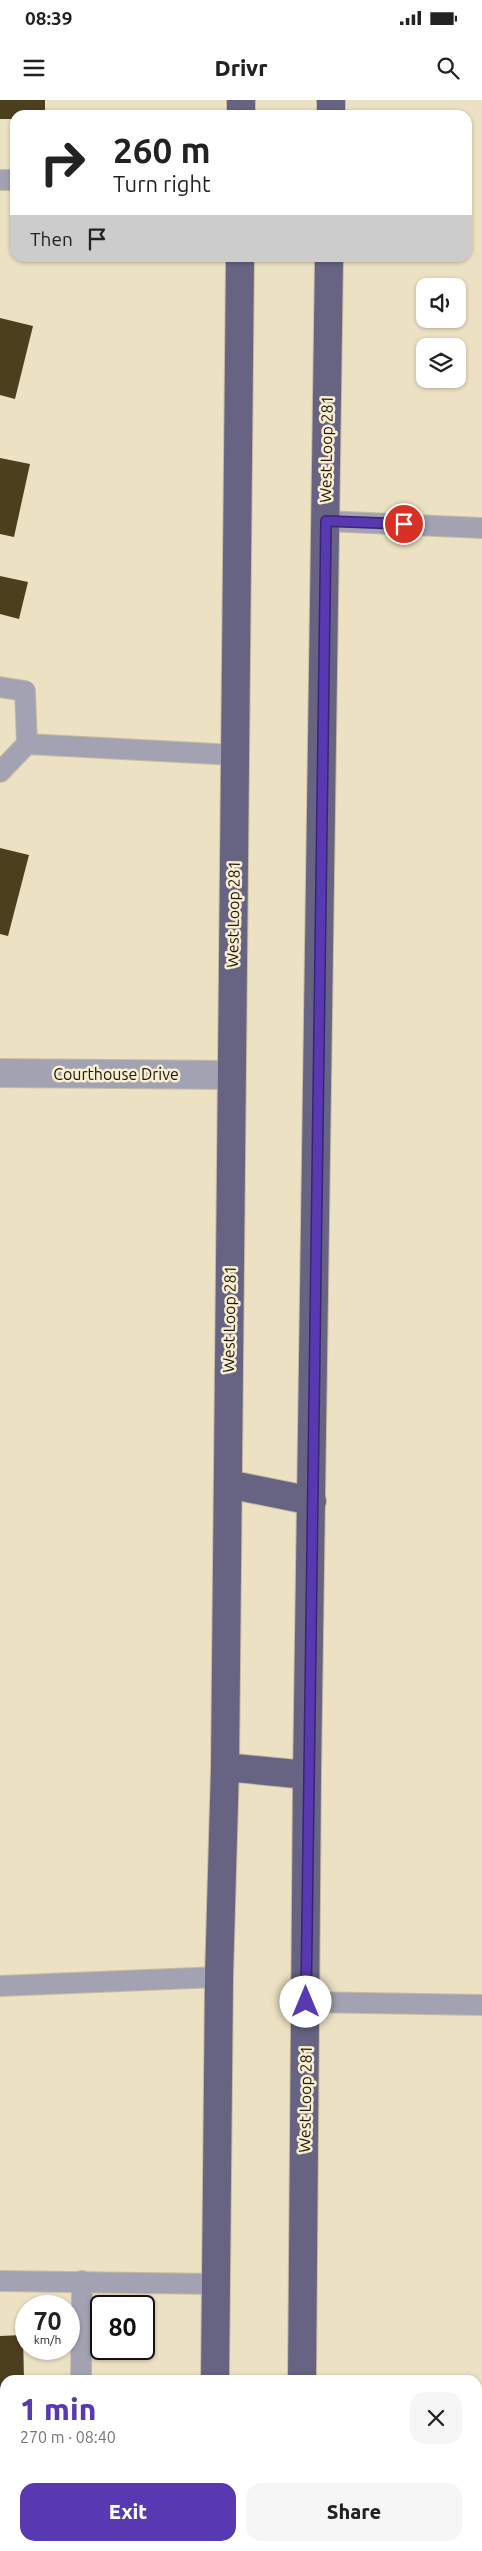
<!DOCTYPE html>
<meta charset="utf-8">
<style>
:root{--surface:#fff;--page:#f6f6f6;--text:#222;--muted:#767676;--accent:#5839b1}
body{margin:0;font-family:Ubuntu,sans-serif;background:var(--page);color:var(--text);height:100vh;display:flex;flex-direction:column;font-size:19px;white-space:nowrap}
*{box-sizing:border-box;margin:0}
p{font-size:16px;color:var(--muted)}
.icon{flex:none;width:28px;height:28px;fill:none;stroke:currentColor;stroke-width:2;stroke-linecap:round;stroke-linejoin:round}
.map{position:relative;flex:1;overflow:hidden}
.drawer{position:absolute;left:0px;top:2275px;width:482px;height:176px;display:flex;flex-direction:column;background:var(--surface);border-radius:15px 15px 0 0;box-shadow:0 1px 4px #0004}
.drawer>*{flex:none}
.banner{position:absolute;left:10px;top:10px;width:462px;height:152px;border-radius:15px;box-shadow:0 1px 4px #0004;background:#fff;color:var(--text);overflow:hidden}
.tools{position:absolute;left:416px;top:178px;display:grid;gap:10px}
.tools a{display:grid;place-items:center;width:50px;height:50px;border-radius:10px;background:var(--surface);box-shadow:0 1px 4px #0004;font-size:25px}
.speed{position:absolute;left:15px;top:2195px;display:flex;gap:10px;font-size:25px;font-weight:700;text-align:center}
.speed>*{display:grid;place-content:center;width:65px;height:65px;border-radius:50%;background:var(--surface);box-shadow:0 1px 4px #0004;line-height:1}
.speed small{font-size:12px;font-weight:400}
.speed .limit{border:2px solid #111;border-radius:8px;background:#fff;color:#111}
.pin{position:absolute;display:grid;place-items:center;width:42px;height:42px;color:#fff;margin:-21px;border:2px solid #fff;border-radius:50%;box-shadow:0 1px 5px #0007}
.me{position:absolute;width:55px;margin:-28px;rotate:0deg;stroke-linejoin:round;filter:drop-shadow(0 0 4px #0008)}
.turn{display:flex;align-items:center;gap:18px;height:105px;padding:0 20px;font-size:22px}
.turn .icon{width:65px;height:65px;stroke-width:2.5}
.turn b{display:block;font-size:35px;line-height:42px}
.then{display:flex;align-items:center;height:48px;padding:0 20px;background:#0003;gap:10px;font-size:19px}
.round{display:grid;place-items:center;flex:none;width:52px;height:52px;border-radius:15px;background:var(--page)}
.headline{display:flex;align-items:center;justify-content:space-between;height:85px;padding:0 20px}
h1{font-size:30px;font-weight:800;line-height:38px;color:var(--accent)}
.action{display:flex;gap:10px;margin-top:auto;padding:10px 20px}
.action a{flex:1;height:58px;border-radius:15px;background:var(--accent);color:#fff;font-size:20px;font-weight:800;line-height:58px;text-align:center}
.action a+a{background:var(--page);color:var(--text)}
.status{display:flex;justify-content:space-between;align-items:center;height:35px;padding:0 25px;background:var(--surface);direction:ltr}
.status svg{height:14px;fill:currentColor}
header{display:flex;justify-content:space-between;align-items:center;height:65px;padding:0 20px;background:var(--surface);font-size:22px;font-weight:800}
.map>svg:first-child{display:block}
.building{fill:#4c3f1d}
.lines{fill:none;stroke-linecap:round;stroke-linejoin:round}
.service-casing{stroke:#c7bca2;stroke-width:22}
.minor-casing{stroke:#c7bca2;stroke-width:30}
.trunk-casing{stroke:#c7bca2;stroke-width:30}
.service{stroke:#a3a2b3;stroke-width:20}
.minor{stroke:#a3a2b3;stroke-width:28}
.trunk{stroke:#666482;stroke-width:28}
.route-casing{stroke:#392573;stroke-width:12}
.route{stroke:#5839b1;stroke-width:9}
.labels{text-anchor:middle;stroke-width:5;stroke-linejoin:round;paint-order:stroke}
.street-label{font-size:16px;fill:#1a160b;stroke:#faeed0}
</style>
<div class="status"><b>08:39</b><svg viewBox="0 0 49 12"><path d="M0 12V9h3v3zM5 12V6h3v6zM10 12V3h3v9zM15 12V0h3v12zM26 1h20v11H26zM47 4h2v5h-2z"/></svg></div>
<header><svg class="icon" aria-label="menu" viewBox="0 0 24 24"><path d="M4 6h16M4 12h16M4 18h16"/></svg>Drivr<svg class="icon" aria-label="search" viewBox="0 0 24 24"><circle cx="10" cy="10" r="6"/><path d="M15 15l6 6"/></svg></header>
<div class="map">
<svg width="482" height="2451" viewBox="0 0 482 2451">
<rect width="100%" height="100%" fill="#ede1c3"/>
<!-- building -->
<path class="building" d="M0,0H45V15H15V19H0Z
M0,218L33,226L15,299L0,295Z
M0,358L30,364L14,437L0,434Z
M0,476L28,482L19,519L0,514Z
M0,748L29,755L8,836L0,834Z
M23,2235L24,2280H5V2305H0V2236Z"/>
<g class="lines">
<!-- service casing -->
<g class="service-casing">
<path id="service" d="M0,80H15
M325,421L482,428
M0,587L25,591L27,644L0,672
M27,644L235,655
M0,1886L219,1877
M306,1902L482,1905
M0,2181L216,2184
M81,2280L82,2181
M0,2322H5"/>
</g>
<!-- minor casing -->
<g class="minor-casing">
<path id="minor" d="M0,973L231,975
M0,2410H5"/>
</g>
<!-- trunk casing -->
<g class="trunk-casing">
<path id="trunk" d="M241,15V0
M331,15V0
M228,1384L312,1401
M225,1667L307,1675
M215,2280L219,1877L225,1667L240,158
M302,2280L307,1675L329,158
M213,2451V2446
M299,2451L300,2446"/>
</g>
<!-- service -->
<use href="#service" class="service"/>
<!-- minor -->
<use href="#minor" class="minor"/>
<!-- trunk -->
<use href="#trunk" class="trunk"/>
</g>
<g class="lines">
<!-- route casing -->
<g class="route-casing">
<path id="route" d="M306,1902L326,421L404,424"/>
</g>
<!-- route -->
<use href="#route" class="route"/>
</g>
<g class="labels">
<!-- street labels -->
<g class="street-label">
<text transform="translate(326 349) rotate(-89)" y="6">West Loop 281</text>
<text transform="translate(233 814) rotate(-89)" y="6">West Loop 281</text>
<text x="116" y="980">Courthouse Drive</text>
<text transform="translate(229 1219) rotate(-89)" y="6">West Loop 281</text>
<text transform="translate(305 1999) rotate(-89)" y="6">West Loop 281</text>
</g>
</g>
</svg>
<div class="tools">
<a><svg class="icon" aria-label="sound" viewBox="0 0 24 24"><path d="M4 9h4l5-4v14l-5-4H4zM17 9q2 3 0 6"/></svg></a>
<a><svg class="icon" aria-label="layers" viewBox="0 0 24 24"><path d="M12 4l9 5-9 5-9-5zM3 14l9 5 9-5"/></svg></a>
</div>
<div class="speed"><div>70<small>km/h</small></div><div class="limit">80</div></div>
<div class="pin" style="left:404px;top:424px;background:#d93025"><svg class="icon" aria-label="arrive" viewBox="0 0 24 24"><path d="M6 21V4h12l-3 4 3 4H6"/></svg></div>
<svg class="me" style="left:306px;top:1902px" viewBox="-20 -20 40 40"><circle r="19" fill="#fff"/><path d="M0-13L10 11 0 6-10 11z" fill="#5839b1"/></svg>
<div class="banner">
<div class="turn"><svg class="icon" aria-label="right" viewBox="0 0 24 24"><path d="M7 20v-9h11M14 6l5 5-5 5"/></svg><div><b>260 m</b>Turn right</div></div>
<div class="then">Then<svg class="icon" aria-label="arrive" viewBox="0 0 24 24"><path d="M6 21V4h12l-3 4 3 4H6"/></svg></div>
</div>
<section class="drawer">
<div class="headline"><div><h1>1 min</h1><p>270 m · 08:40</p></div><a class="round"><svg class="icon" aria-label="close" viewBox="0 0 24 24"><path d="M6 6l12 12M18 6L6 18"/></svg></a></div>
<div class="action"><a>Exit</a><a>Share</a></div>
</section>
</div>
